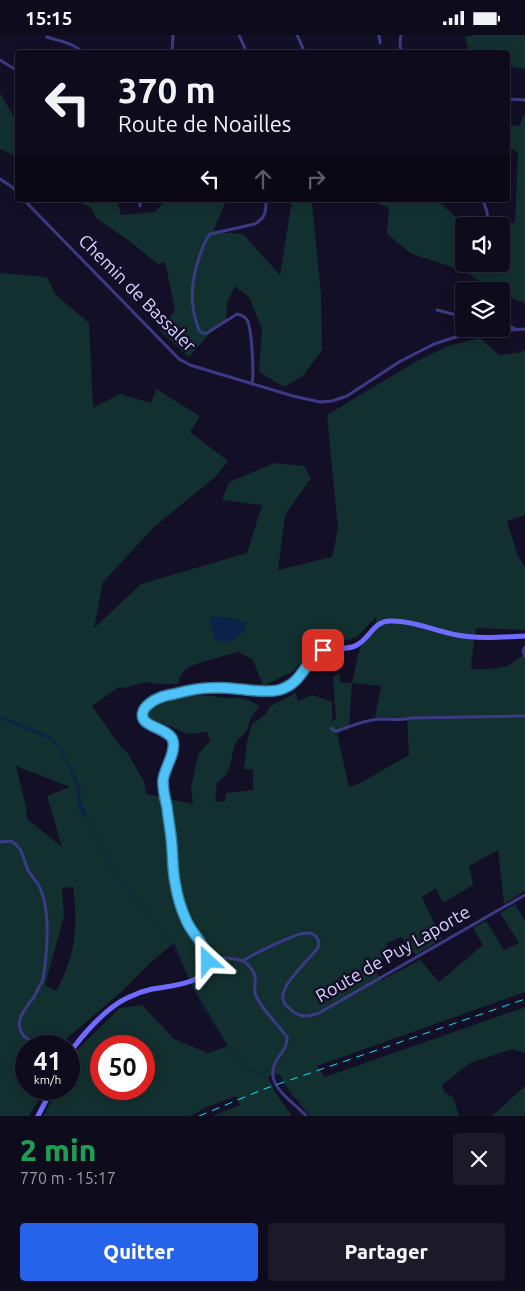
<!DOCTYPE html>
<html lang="fr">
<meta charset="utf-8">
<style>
:root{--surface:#0e0b1c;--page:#1c1929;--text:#f1f3f6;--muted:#9b9ba3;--line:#2e2b3b;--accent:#2563eb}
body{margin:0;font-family:Ubuntu,sans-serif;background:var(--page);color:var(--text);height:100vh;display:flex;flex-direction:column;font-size:19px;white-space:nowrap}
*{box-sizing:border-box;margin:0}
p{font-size:16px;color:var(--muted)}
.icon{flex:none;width:28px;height:28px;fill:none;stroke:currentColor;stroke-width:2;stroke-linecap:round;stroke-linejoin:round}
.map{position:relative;height:1081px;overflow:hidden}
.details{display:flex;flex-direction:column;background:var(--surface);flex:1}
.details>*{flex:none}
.hud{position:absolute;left:15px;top:15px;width:495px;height:152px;border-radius:5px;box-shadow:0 2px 12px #0003,0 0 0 1px var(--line);background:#0e0b1c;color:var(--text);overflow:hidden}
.fabs{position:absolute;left:455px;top:182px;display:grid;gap:10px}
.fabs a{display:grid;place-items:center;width:55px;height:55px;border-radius:5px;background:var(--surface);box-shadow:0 2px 12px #0003,0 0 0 1px var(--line);font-size:25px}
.speed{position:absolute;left:15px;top:1000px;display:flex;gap:10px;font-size:25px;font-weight:700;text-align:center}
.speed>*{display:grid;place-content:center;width:65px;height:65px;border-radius:50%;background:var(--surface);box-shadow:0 2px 12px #0003,0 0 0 1px var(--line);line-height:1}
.speed small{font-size:12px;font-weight:400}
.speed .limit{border:8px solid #d22;background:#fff;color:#111}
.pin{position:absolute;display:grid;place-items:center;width:42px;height:42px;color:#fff;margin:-21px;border-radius:10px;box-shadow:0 2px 8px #0006}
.me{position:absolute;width:55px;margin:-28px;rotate:336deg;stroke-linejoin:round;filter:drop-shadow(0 0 4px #0008)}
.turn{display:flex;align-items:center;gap:18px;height:105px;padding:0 20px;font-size:22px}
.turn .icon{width:65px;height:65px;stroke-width:2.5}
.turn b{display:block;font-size:35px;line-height:42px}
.lanes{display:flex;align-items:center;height:48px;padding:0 20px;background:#0003;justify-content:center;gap:25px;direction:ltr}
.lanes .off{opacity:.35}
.round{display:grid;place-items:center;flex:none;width:52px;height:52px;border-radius:5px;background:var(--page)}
.headline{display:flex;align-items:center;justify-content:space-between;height:85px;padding:0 20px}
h1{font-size:30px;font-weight:800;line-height:38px;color:#1e9e55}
.primary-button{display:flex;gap:10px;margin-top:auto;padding:10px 20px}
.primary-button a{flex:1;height:58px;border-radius:5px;background:var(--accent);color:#fff;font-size:20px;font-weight:800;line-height:58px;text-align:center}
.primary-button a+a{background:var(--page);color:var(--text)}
.status{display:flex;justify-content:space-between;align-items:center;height:35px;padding:0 25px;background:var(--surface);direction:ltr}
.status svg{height:14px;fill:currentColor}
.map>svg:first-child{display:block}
.green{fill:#12302f;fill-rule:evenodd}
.water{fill:#0c2248}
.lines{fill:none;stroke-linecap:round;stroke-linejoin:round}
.stream{stroke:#0c2248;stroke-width:1}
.minor{stroke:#3d3a85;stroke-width:3}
.secondary{stroke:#6f6bff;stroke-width:5}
.rail{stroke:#00e5ff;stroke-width:1;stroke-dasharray:8 6;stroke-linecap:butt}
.route-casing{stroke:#337fa1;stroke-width:12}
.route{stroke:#4fc3f7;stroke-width:9}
.labels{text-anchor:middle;stroke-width:5;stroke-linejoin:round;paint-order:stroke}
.street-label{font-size:18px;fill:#d9d4ff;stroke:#130f26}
</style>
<div class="status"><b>15:15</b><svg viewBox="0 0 49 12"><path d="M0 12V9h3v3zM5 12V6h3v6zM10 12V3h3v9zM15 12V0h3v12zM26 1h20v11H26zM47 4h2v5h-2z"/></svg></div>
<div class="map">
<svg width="525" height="1081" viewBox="0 0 525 1081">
<rect width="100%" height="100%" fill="#130f26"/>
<!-- green -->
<path class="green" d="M472,0H525V34L508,31V18L469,17L465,2Z
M0,58L17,87V122L0,114Z
M525,78V268L501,259V256H495L464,236L412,219L387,199L389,173L371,165H436L460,185L515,188L518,118L508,111V90L519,91ZM464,191H501V229H464Z
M76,165H117L121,180L155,177L166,165H226L213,197L243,199L280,240L292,165H316L312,167L321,260L322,315L303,341L284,352L259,337L262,294L249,262L235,251L227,268L226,288L214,293L189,322L160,296L175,275L165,227L158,229L128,205L96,183L91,173Z
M0,238L47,242L56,260L89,288L93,373L120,359L151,368L156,354L200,381L190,397L228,426L215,442L154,492L103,547L94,593L141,549L247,518L262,470L222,465L229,447L275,428L304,431L311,443L285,480L278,535L332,522L338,493L327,380L415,327L448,311L480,303L499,320L518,318L525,315V480L507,486L518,521L525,532V595L476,593L471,629L472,634H490L508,631L525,619V856L504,869L498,815L469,831L473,850L443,868L436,853L422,862L442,904L416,920L401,902L386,909L390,920L372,931L382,945L420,925L439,947L483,910L473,893L486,886L504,915L519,908L500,878L515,869L525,886V957L317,1031L325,1042L525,972V1018L512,1014L470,1028L442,1050L445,1058L453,1062L459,1081H309L289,1055L279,1039L268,1041L275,1057L292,1081H212L240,1070L236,1061L207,1072L190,1081H43L58,1054H69V1028L73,1019L120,973L142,970L174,1004L208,1018L228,1011L194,954L174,908L151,927L120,958L67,1003L63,1011H26V1054H45L29,1081H0ZM376,582L375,594L360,613L352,648H341L339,638L333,642L336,684L332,686V667L313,660L298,666L296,658L270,671L266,679L252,689L247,707L244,734H253V755L226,758L225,766L215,767L217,748L226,740L229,734L235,709L238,704L243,700L247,695L251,683L259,671C253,667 246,663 238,663C234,662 230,664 226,663C221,663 215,661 210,661C193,659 164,665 149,673L148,681L156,688L170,691L187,699L207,697L210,706L198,719L191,753L193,769L146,759L144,746L126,716L121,712L92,671L119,652L125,653L145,647L159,649H178C179,643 181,639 185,635C192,628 228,620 239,617L253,625L263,651L292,637L316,611L326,607L348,605L357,602ZM352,648L381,651L375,682L407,683L409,720L360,748L349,752L337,698L349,694ZM16,731L70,752L47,761L62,812L27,784L26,772ZM73,852C78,891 76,921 56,956L45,950L64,881L62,853ZM101,1011H144V1054H101Z
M525,1051V1081H492Z"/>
<!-- water -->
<path class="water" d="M211,582L232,583L247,587L245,596L232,606H215L209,584Z
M0,681L39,696L52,703L55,706L63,716L65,723L71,731L72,737L75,742L81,755L80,759L82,769L87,778L83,781L77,770V752L70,737L68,730L58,712L51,705L43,701L0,684Z"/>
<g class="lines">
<!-- stream -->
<path class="stream" d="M71,734L75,739V742
M75,746L77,757
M85,779L113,836L169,904L180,923L189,944
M192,951L207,980L233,1019L246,1033L261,1039L268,1036
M276,1038C279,1043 282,1048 285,1053C293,1063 305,1069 310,1081"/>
<!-- minor -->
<path class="minor" d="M239,0L247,18
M297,0L305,18
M379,0L380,8
M401,0L400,7L401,18
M47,2C58,6 75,8 83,18
M172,18L173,0
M0,25L18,36
M508,64L525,65
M0,144L12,152L18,158
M24,165L179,324L190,330L293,361L320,367L332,366L347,361L399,327L434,309L462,300L481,297L525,294
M139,165L140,171
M483,165L487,177L488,191
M437,275L464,282
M501,290L514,293
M252,349C254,339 252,293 247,285C245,281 241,280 237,279L207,298C199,299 199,295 197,289C189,266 192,242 200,220C203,212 205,205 210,199L255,189C266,182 266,177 266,165
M525,612L523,615L525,622
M331,693L333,695L337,696C351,691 365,685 379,684C392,684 399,686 411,683L525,681
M0,807L11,806C24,814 22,822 28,835C31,841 36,845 39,851C51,875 47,918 43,944C40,950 37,956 34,962C26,972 12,988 24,1001C30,1007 41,1009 50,1011
M208,923C216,922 235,923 243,926C248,929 253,935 255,941C256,948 253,954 256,961C263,976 277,988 287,1002C288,1010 283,1017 278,1023C260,1049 292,1065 306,1081
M243,926C251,920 298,897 307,898C312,898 315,899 317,903C320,907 319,910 317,914C309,924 283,948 283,961C282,966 286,971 290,974C299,983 308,982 319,978L525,860"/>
<!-- secondary -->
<path class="secondary" d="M69,1019C82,1000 106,973 127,963C135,959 143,956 152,954C174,950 215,950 206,917C199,903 188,892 183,877C173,853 174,827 171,802C168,784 164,766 163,749C163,734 175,722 173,708C172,690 143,696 143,678C147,667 159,663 170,660C187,655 204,651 222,652C240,653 258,658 275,656C305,651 301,628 320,617C331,610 345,617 357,610C370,603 373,587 389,586C412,585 435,596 457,600C479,604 502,602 525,601
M38,1081L52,1054"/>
<!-- rail -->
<path class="rail" d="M199,1081L264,1054L525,964"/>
</g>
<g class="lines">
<!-- route casing -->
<g class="route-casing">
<path id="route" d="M208,926C207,911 193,900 187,887C181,874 177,861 175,847C172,832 173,817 171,802C170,792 168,782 167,772C165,764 163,755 163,746C164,733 176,719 173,706C170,692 138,693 143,677C144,672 149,669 153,666C160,662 167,660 174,659C197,653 214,651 238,654C251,655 266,658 279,655C304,648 304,625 323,615"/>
</g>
<!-- route -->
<use href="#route" class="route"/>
</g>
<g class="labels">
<!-- street labels -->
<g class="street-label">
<text transform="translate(137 258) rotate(45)" y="6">Chemin de Bassaler</text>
<text transform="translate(393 919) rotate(-30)" y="6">Route de Puy Laporte</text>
</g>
</g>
</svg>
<div class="fabs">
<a><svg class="icon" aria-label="sound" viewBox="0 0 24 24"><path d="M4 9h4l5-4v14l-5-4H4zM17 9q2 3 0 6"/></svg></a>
<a><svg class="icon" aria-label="layers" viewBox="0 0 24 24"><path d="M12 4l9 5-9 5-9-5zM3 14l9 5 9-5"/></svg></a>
</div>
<div class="speed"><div>41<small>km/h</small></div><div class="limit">50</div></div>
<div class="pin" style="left:323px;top:615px;background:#d93025"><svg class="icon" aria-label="arrive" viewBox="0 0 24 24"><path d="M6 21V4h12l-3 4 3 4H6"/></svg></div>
<svg class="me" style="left:208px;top:926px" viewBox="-20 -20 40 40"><path d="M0-17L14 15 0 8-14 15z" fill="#4fc3f7" stroke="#fff" stroke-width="4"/></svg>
<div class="hud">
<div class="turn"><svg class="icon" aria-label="left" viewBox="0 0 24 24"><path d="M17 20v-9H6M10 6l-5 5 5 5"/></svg><div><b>370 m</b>Route de Noailles</div></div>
<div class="lanes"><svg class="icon" aria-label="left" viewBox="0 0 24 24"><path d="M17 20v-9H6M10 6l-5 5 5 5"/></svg><svg class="icon off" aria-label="ahead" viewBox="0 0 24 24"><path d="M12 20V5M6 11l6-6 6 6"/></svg><svg class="icon off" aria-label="right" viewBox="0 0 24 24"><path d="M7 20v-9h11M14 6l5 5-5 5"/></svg></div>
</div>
</div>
<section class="details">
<div class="headline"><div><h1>2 min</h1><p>770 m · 15:17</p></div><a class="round"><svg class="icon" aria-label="close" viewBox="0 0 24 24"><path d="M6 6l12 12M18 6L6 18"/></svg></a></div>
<div class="primary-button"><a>Quitter</a><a>Partager</a></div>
</section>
